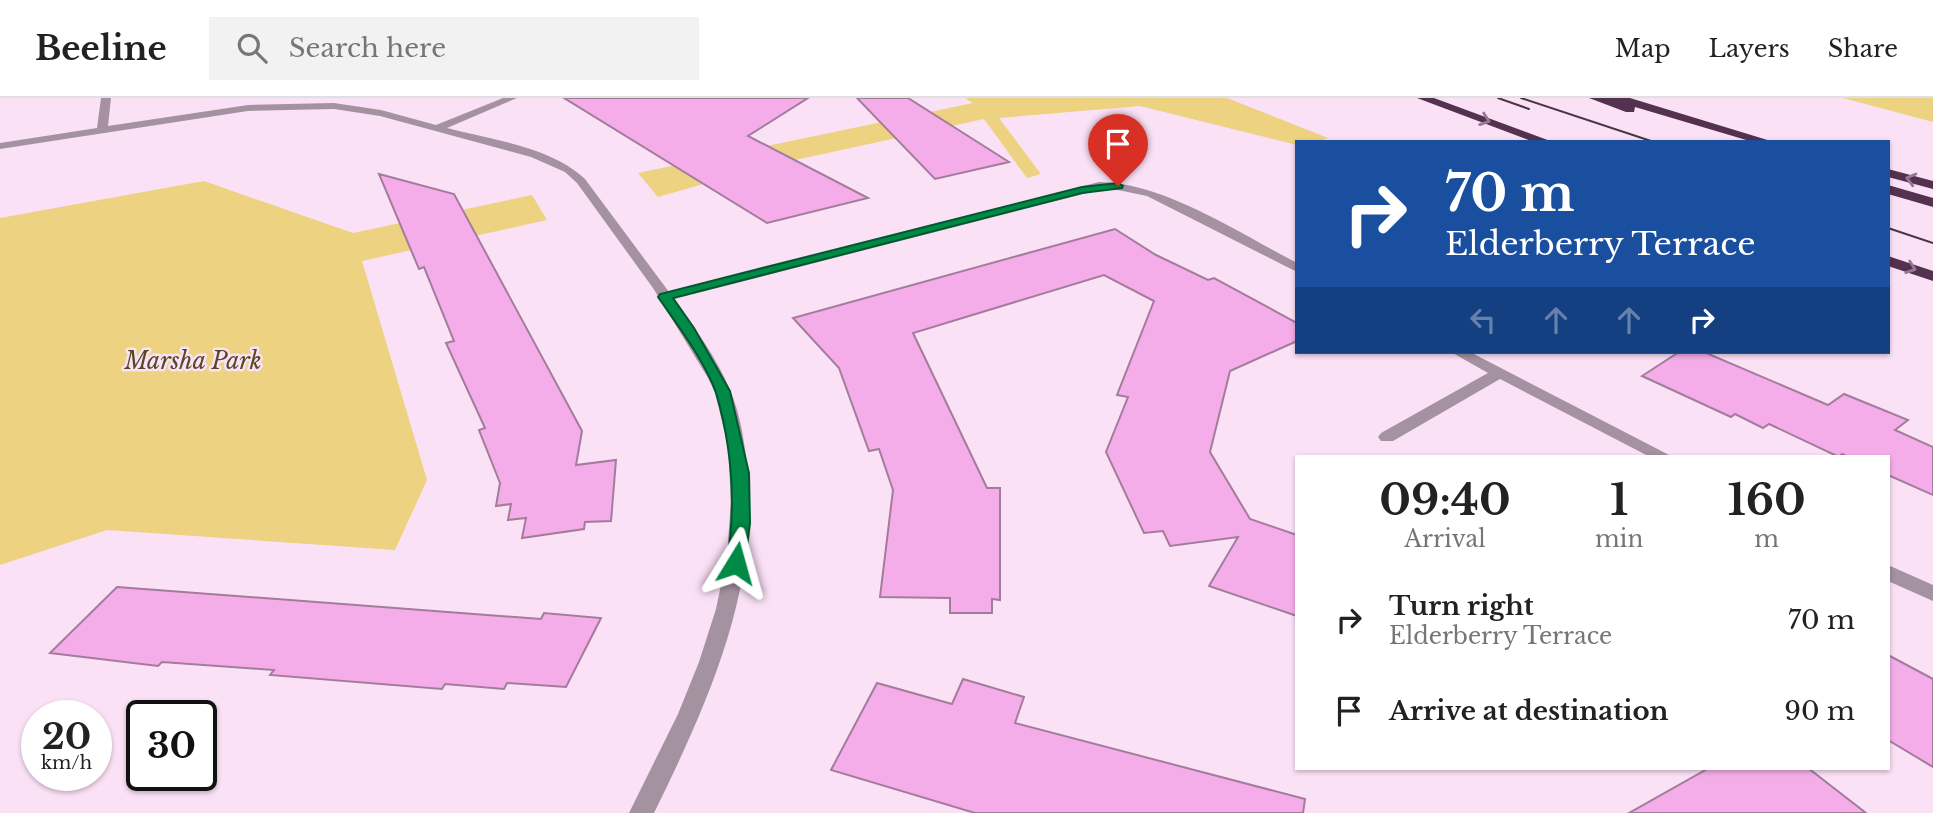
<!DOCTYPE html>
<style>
:root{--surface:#fff;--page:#f2f2f2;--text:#222;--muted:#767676;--line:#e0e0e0}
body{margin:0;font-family:"Libre Baskerville",serif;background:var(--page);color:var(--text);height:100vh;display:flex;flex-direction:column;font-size:26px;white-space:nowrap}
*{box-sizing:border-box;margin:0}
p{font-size:23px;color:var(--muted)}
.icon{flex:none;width:38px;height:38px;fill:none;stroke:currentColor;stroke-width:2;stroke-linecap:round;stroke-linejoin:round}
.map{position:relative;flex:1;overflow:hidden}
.sheet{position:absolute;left:1295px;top:357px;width:595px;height:315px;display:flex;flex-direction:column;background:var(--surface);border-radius:0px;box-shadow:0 2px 5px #0004}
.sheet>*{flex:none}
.banner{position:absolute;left:1295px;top:42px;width:595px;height:214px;border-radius:0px;box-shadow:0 2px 5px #0004;background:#1a4fa0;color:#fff;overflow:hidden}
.speed{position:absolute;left:21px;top:602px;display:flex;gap:14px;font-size:35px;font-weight:700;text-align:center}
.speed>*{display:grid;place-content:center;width:91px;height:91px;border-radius:50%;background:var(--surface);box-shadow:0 2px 5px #0004;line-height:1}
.speed small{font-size:18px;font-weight:400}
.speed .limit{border:4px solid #111;border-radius:10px;background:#fff;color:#111}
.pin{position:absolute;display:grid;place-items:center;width:60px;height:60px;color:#fff;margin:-72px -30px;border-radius:50% 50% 50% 0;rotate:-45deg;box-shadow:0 0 7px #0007}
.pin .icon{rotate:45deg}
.me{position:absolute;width:77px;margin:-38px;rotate:8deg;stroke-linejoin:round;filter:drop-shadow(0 0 5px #0008)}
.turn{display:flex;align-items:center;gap:24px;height:147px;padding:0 35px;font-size:32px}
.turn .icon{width:91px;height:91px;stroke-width:2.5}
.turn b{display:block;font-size:49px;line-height:60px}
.lanes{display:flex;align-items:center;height:66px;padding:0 35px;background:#0003;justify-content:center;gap:35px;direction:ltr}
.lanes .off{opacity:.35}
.eta{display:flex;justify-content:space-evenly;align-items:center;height:119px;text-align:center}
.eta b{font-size:42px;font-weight:800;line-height:49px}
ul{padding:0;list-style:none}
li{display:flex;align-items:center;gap:21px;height:91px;padding:0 35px}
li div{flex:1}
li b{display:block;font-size:26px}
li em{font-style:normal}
header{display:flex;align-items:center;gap:42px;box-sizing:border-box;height:98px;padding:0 35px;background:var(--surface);border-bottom:2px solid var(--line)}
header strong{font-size:33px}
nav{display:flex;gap:38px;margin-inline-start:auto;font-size:24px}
.search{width:490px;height:63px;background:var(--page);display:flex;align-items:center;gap:18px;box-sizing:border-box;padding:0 24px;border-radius:0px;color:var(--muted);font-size:26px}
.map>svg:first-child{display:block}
.green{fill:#ecd281}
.building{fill:#f5ade9;stroke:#a37c9c;stroke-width:2}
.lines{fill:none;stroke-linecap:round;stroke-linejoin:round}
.street{fill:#a492a1;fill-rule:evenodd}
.highway{fill:#54324f;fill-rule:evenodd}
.tram{stroke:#473644;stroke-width:2}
.oneway{stroke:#977892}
.route{fill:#008947;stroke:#00592e;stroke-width:2}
.labels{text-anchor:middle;stroke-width:5;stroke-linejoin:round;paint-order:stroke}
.park-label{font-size:23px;font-style:italic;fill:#544923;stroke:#fbe1f6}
</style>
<header>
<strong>Beeline</strong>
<div class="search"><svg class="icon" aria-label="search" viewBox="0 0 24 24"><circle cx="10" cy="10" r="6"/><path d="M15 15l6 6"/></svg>Search here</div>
<nav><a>Map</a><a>Layers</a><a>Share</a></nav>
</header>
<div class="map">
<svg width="1933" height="715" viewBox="0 0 1933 715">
<rect width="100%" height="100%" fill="#fbe1f6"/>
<!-- green -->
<path class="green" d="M965,0H1227L1328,40L1317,44H1297V47L1140,8L999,20L1041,76L1027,80L984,21L759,70L658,99L638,75L973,5Z
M1843,0H1933V24Z
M204,83L353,135L532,97L547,122L362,163L427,382L395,452L107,432L0,467V120Z"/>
<!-- building -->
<path class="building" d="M564,0H808L748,38L868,100L767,125Z
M857,0H908L1009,64L935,81Z
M379,76L454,96L582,333L576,367L616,362L611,423L585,424L584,431L522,440L526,420L508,422L511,406L496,408L500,385L479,332L485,330L446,245L454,243L424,169L419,171Z
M1115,131L1156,157L1208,182L1214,180L1297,225V243L1230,273L1210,354L1250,421L1297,437V518L1209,488L1238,439L1170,448L1163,433L1144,435L1106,354L1128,299L1117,297L1154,203L1104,177L913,235L987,390H1000V502L992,501V515H950V500L880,499L893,392L879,351L869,353L839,270L793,220Z
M1679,254H1704L1828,307L1844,296L1908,322L1895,332L1933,349V397L1888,377V359H1848L1842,356L1839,359L1769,326L1763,330L1735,316L1731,319L1642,278Z
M117,489L541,521L544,515L601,520L566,589L507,585L504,591L445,586L442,591L270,577L274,572L162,564L158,568L50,555Z
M1888,557L1933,581V669L1888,642Z
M963,581L1024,599L1015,625L1305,701L1303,715H975L831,672L877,585L952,606Z
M1709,670H1808L1866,715H1629Z"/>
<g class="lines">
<!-- street -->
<path class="street" d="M101,0H111L108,28L248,7L334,5L381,12L436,27L503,0H517L447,30C492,42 550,48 585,81L669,194L1099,84C1163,84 1239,135 1297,165V174L1147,98L1118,92H1099L674,201C694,229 717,260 730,292C741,317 745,348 748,375C758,496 706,609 654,715H629L678,616L699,564L716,511L727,458L731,403L728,349L715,294L708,280L653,190L577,85L565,74L531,59L380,18L334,11L248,13L0,51V45L97,30Z
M1451,254H1470L1673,359H1650L1500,281L1393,343H1381L1378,339L1381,335L1488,275Z
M1888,467L1933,487V503L1888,483Z"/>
<!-- highway -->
<path class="highway" d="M1417,0H1434L1553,44H1534Z
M1589,0H1630L1774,44H1753L1635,9L1634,14H1626Z
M1888,71L1933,83V91L1888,79Z
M1888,87L1933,100V109L1888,96Z
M1888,158L1933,173V183L1888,168Z"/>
<!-- tram -->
<path class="tram" d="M1498,0L1529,11
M1521,0L1654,44
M1888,130L1933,145"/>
</g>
<!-- one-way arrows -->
<defs><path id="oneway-chevron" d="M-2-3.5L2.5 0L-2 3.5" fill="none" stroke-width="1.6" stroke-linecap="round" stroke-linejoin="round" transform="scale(1.75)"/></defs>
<g class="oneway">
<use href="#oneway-chevron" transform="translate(1485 22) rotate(19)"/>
<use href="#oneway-chevron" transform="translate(1911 81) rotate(-165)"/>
<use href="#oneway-chevron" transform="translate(1911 170) rotate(19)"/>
</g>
<!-- route -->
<path class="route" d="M1118,85L1123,88L1122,90L1082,95L673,200L694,230L730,293L749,375L750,425L745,465L743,469H730L727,465C736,407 733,352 716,295C706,265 676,225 658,199L660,196L1082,89Z"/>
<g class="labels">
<!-- park labels -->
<g class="park-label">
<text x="193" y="271">Marsha Park</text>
</g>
</g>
</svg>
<div class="speed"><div>20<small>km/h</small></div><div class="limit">30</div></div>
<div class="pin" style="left:1118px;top:88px;background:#d93025"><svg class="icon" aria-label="arrive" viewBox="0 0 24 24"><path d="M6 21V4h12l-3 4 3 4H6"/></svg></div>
<svg class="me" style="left:736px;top:465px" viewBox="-20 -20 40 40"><path d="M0-17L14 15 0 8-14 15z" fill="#008947" stroke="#fff" stroke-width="4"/></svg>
<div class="banner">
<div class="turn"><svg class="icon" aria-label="right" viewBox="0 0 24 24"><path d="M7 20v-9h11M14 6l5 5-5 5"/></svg><div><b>70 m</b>Elderberry Terrace</div></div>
<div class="lanes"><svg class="icon off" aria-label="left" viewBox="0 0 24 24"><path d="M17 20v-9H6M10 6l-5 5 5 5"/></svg><svg class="icon off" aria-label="ahead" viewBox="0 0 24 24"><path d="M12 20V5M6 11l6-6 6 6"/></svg><svg class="icon off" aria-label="ahead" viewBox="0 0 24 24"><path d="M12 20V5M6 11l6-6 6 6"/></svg><svg class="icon" aria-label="right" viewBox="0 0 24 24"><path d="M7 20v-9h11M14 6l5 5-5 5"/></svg></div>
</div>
<section class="sheet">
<div class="eta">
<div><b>09:40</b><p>Arrival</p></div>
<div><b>1</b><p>min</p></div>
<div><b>160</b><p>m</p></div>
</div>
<ul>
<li><svg class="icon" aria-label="right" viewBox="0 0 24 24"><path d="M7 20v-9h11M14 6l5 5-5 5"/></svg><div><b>Turn right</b><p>Elderberry Terrace</p></div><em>70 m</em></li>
<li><svg class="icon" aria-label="arrive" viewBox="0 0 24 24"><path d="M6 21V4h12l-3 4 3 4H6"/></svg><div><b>Arrive at destination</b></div><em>90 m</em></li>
</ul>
</section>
</div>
